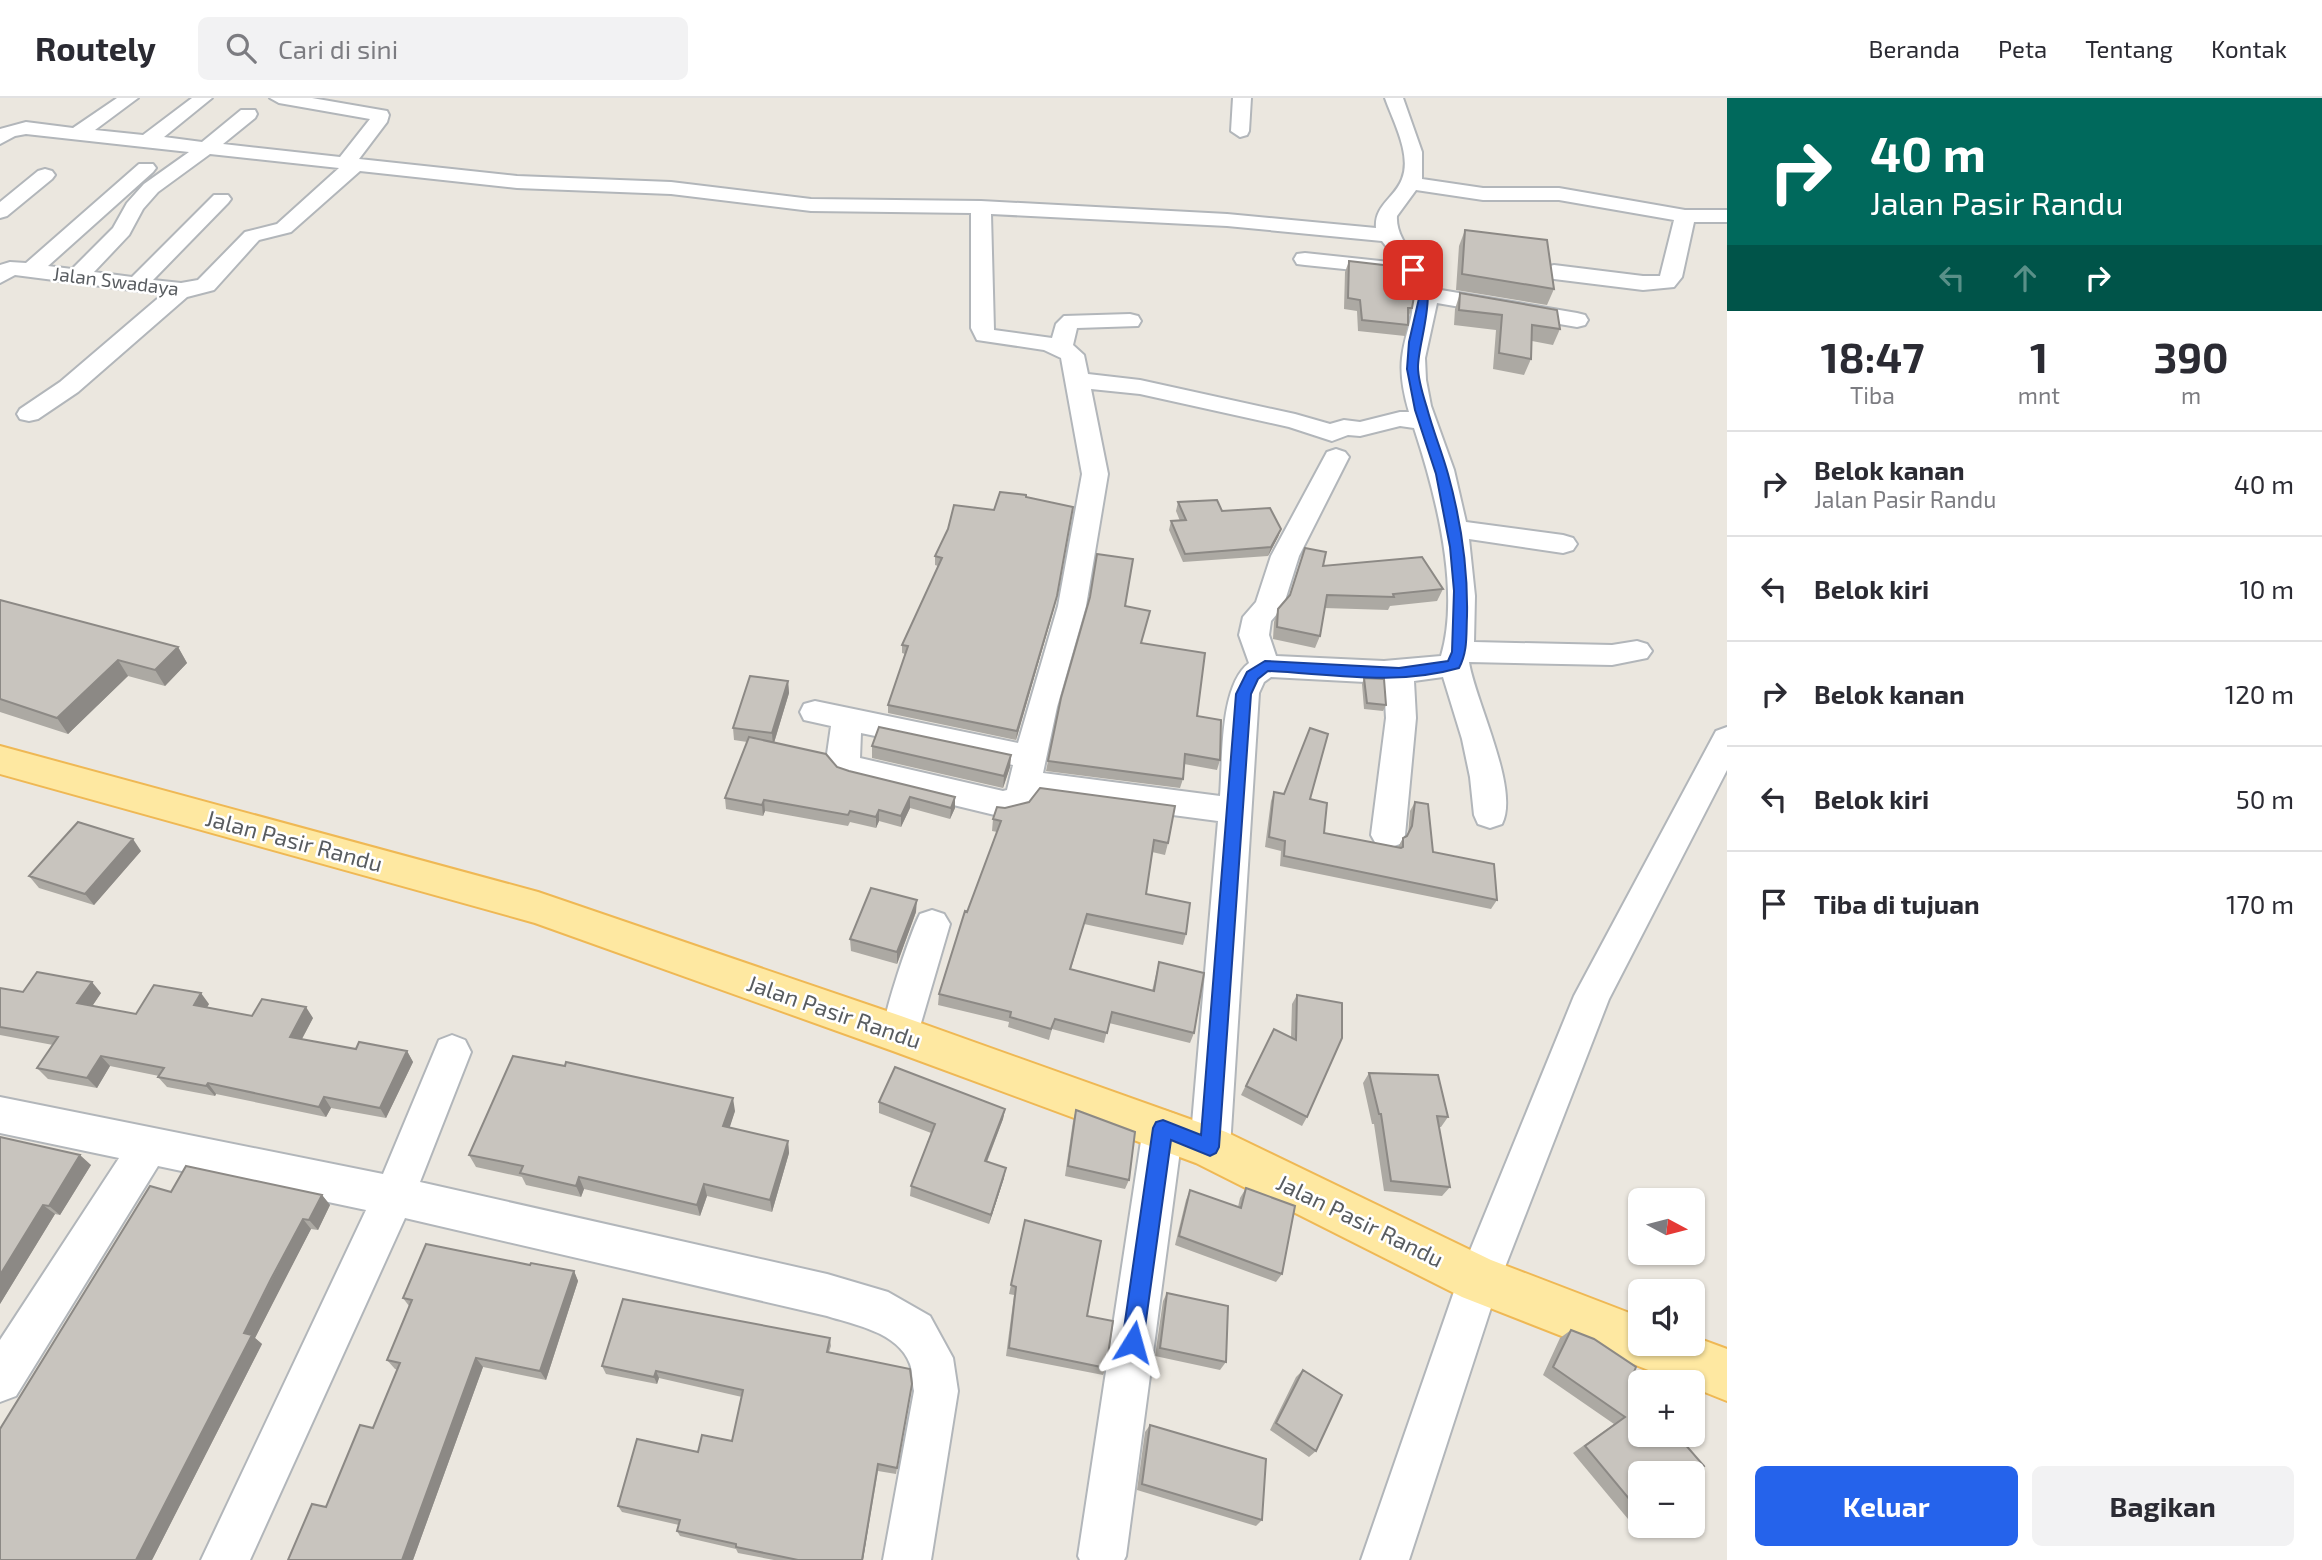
<!DOCTYPE html>
<html lang="id">
<meta charset="utf-8">
<style>
:root{--surface:#fff;--page:#f2f2f3;--text:#2b2b33;--muted:#7c7c81;--line:#e1e1e2;--accent:#2563eb}
body{margin:0;font-family:"Exo 2",sans-serif;background:var(--page);color:var(--text);height:100vh;display:flex;flex-direction:column;font-size:26px;white-space:nowrap}
*{box-sizing:border-box;margin:0}
p{font-size:23px;color:var(--muted)}
.icon{flex:none;width:38px;height:38px;fill:none;stroke:currentColor;stroke-width:2;stroke-linecap:round;stroke-linejoin:round}
.map{position:relative;flex:1;overflow:hidden}
.sheet{display:flex;flex-direction:column;background:var(--surface);width:595px}
.sheet>*{flex:none}
.guide{background:#00695c;color:#fff;overflow:hidden}
.needle{width:46px;rotate:97deg}
.buttons{position:absolute;left:1628px;top:1090px;display:grid;gap:14px}
.buttons a{display:grid;place-items:center;width:77px;height:77px;border-radius:10px;background:var(--surface);box-shadow:0 2px 5px #0004;font-size:35px}
.pin{position:absolute;display:grid;place-items:center;width:60px;height:60px;color:#fff;margin:-30px;border-radius:14px;box-shadow:0 4px 10px #0006}
.me{position:absolute;width:77px;margin:-38px;rotate:8deg;stroke-linejoin:round;filter:drop-shadow(0 0 5px #0008)}
.turn{display:flex;align-items:center;gap:24px;height:147px;padding:0 28px;font-size:32px}
.turn .icon{width:91px;height:91px;stroke-width:2.5}
.turn b{display:block;font-size:49px;line-height:60px}
.lanes{display:flex;align-items:center;height:66px;padding:0 28px;background:#0003;justify-content:center;gap:35px;direction:ltr}
.lanes .off{opacity:.35}
.eta{display:flex;justify-content:space-evenly;align-items:center;height:119px;text-align:center}
.eta b{font-size:42px;font-weight:700;line-height:49px}
.action{display:flex;gap:14px;margin-top:auto;padding:14px 28px}
.action a{flex:1;height:80px;border-radius:10px;background:var(--accent);color:#fff;font-size:28px;font-weight:700;line-height:80px;text-align:center}
.action a+a{background:var(--page);color:var(--text)}
ul{padding:0;list-style:none}
li{display:flex;align-items:center;gap:21px;height:105px;padding:0 28px;border-top:2px solid var(--line)}
li div{flex:1}
li b{display:block;font-size:26px}
li em{font-style:normal}
header{display:flex;align-items:center;gap:42px;box-sizing:border-box;height:98px;padding:0 35px;background:var(--surface);border-bottom:2px solid var(--line)}
header strong{font-size:33px}
nav{display:flex;gap:38px;margin-inline-start:auto;font-size:24px}
.search{width:490px;height:63px;background:var(--page);display:flex;align-items:center;gap:18px;box-sizing:border-box;padding:0 24px;border-radius:10px;color:var(--muted);font-size:26px}
main{display:flex;flex:1;min-height:0}
.map>svg:first-child{display:block}
.lines{fill:none;stroke-linecap:round;stroke-linejoin:round}
.minor-casing{stroke:#b2b6ba;stroke-width:4}
.major-casing{stroke:#efb854;stroke-width:4}
.minor{fill:#fff;fill-rule:evenodd}
.major{fill:#fee8a1;fill-rule:evenodd}
.wall{fill:#aca9a3}
.shaded-wall{fill:#8c8985}
.building{fill:#c8c4be;stroke:#8c8985;stroke-width:2}
.route{fill:#2563eb;stroke:#184099;stroke-width:2}
.labels{text-anchor:middle;stroke-width:5;stroke-linejoin:round;paint-order:stroke}
.far-street-label{font-size:19px;fill:#585c60;stroke:#fff}
.street-label{font-size:23px;fill:#585c60;stroke:#fff}
</style>
<header>
<strong>Routely</strong>
<div class="search"><svg class="icon" aria-label="search" viewBox="0 0 24 24"><circle cx="10" cy="10" r="6"/><path d="M15 15l6 6"/></svg>Cari di sini</div>
<nav><a>Beranda</a><a>Peta</a><a>Tentang</a><a>Kontak</a></nav>
</header>
<main>
<div class="map">
<svg width="1727" height="1462" viewBox="0 0 1727 1462">
<rect width="100%" height="100%" fill="#ebe7df"/>
<g class="lines">
<!-- minor casing -->
<g class="minor-casing">
<path id="minor" d="M117,0H138L95,32L143,37L192,0H212L164,39L202,44L241,12H255L257,16L255,20L223,46L340,59L370,21L279,5L270,0H312L387,13L389,17L387,24L359,61L517,78L671,84L811,101L981,103L1227,116L1376,130C1374,107 1395,100 1402,81C1412,57 1393,23 1385,0H1403L1422,54V81L1483,90H1559L1685,112H1727V124H1694L1682,179L1674,189L1643,192L1554,181L1546,179L1543,174L1546,169L1554,167L1643,178H1660L1674,122L1559,102H1483L1416,92L1397,118C1395,145 1425,166 1435,191L1577,215L1585,217L1588,222L1585,227L1577,229L1437,205L1425,260L1426,282L1431,308L1454,372L1466,424L1563,437L1573,440L1577,446L1573,452L1563,455L1469,441L1475,498L1474,544L1612,547L1637,543L1647,546L1652,553L1647,560L1612,567L1469,564C1475,603 1520,691 1502,726L1490,730L1478,726L1474,717L1470,679L1462,641L1443,579L1414,583L1416,620L1405,737L1400,746L1388,750L1376,746L1371,737L1386,620L1384,585L1271,579L1264,584L1259,595L1230,1049L1224,1062L1210,1068L1196,1062L1190,1049L1218,723L1037,699L1027,713L1003,719L850,682L839,678L826,663L831,628L804,622L800,614L804,606L815,603L1018,645L1058,508L1082,376L1061,260L1044,252L977,242L971,230V115L811,113L671,96L517,90L360,73L291,134L259,142L214,192L187,199L78,294L38,321L29,323L20,321L17,316L20,311L60,284L163,196L15,177L0,185V167L10,164L26,165L139,66H153L156,70L153,74L48,168L72,171L113,130L127,105L144,86L189,54L26,36L15,38L0,46V31L26,24L73,30ZM210,56L339,70L277,126L245,134L198,182L181,185L153,182L228,105L231,101L228,97H214L132,179L94,174L129,137L143,111L158,94ZM991,116L1227,128L1382,143L1399,165L1305,155L1297,156L1294,161L1297,166L1305,167L1393,176L1403,171C1424,207 1406,224 1402,260C1400,278 1404,297 1409,314H1400L1360,324L1344,322L1330,326L1295,316L1140,282L1088,276L1084,257L1073,247L1077,230L1138,228L1141,223L1138,218L1130,216L1064,218L1056,226L1052,240L994,232ZM1091,291L1140,296L1289,329L1332,343L1348,337L1360,338L1400,328L1414,330C1435,394 1461,491 1441,558L1384,563L1276,558L1269,537L1271,523L1283,509L1299,458L1349,359L1345,354L1336,351L1327,354L1271,458L1256,504L1243,519L1239,537L1249,565C1219,588 1223,662 1220,698L1043,675L1057,609L1086,508L1108,376ZM861,635L1013,667L1007,692L1003,693L860,660Z
M1233,0H1251L1249,33L1247,37L1240,39L1231,33Z
M45,71L52,73L55,77L52,81L7,118L0,120V104L38,73Z
M1727,629V672L1609,901L1500,1182L1409,1462H1361L1458,1182L1574,898L1716,633Z
M932,812L944,816L950,826L914,949L901,953L888,949C886,945 884,942 883,938C880,924 911,833 920,816Z
M452,937L465,942L471,954L420,1084L827,1176L888,1194L930,1218L953,1260L958,1293L931,1462H883L914,1293C912,1284 913,1274 910,1266C898,1234 855,1227 827,1218L405,1120L250,1462H201L366,1112L158,1068L16,1298L0,1304V1242L119,1060L0,1035V999L383,1076L439,942Z
M1163,1012L1177,1017L1183,1030L1126,1458L1124,1462H1080L1078,1458L1143,1030L1149,1017Z"/>
</g>
<!-- major casing -->
<g class="major-casing">
<path id="major" d="M0,648L538,794L901,918L1226,1034L1491,1162L1640,1219V1246H1692V1238L1727,1251V1303L1692,1289V1284H1679L1462,1199L1196,1065L893,953L535,825L0,676Z"/>
</g>
<!-- minor -->
<use href="#minor" class="minor"/>
<!-- major -->
<use href="#major" class="major"/>
</g>
<!-- wall -->
<path class="wall" d="M1465,132L1554,191L1547,207L1456,192L1459,148Z
M1349,163L1412,210L1408,220V227L1405,238L1358,233L1357,213L1344,211L1345,174Z
M1460,195L1560,231L1553,247L1532,243L1531,261L1524,277L1493,271L1496,232L1454,227L1455,211Z
M1026,399L1055,507L1016,642L888,615V607L905,556L902,555V547L938,468L935,467V458L994,412Z
M1178,404L1222,413L1281,431L1278,439L1268,458L1183,464L1169,432L1171,423H1180L1176,413Z
M1323,468L1443,491L1437,503L1390,508L1388,512L1324,510L1320,538L1315,550L1273,541L1274,524L1278,511Z
M0,502L178,549L187,565L165,588L128,578L68,636L0,614Z
M1125,508L1142,545L1197,618L1220,662L1217,672L1184,666L1183,681L1180,690L1046,673L1048,663Z
M1364,580L1386,607L1383,613L1364,611L1362,586Z
M788,583L789,595L774,645L837,669L955,710L950,721L910,710L901,729L879,723L876,730L850,724L848,728L765,713L763,718L726,711L725,700L747,644L734,642L733,630Z
M872,648L1011,657L1010,669L1003,690L872,660Z
M1274,694L1310,701L1324,735L1398,749L1403,740L1408,737L1410,713L1415,704L1433,754L1497,802L1491,811L1280,768L1281,753L1265,749L1271,703Z
M997,709L1168,745L1165,757L1152,754L1146,796L1186,836L1183,847L1084,826L1071,871L1152,893L1159,864L1194,935L1190,945L1109,925L1104,945L1052,931L1049,942L1008,929L1009,924L938,907L939,896L967,814L997,734L992,733L993,721Z
M141,753L94,807L39,790L29,778Z
M916,814L897,866L851,853L850,841Z
M0,890L23,894L101,895L92,908L136,916L209,906L207,909L252,918L313,920L302,941L356,951L407,953L413,964L386,1020L331,1010L326,1019L216,996L215,998L167,989L158,979L159,978L110,968L97,990L48,981L37,970L53,947L0,937Z
M1297,897L1307,1019L1302,1028L1241,997L1274,931L1291,940L1292,906Z
M1369,975L1448,1019L1441,1029H1439L1450,1089L1442,1098L1384,1093L1374,1026H1372L1363,985Z
M879,1004L1005,1011L1003,1021L987,1064L1004,1080L989,1126L910,1098L911,1088L931,1035L879,1015Z
M1076,1012L1129,1082L1125,1091L1065,1078L1073,1023Z
M735,1013L729,1030L788,1043L789,1055L772,1114L707,1098L700,1118L584,1091L581,1099L526,1087L522,1079L476,1069L469,1057Z
M0,1039L91,1067L60,1117L55,1116L0,1206Z
M1246,1090L1282,1176L1276,1184L1175,1147L1186,1102L1190,1092L1238,1109L1240,1100Z
M322,1097L330,1107L318,1132L311,1131L280,1190L255,1240L262,1246L152,1462H0Z
M1025,1122L1087,1218L1106,1270L1103,1277L1006,1258L1014,1197L1009,1196Z
M530,1167L574,1173L578,1183L546,1282L483,1269L413,1462H288L326,1409L373,1330L398,1272L395,1271L387,1262L409,1208L403,1200Z
M1167,1195L1226,1264L1220,1272L1155,1258L1163,1203Z
M1571,1232L1630,1284L1640,1376V1416L1628,1421L1573,1355L1614,1326L1543,1277L1560,1240Z
M830,1240L831,1248L829,1254L911,1293L896,1376L878,1373L863,1462H774L738,1455L736,1451L680,1438L677,1433L679,1427L622,1414L618,1408L698,1354L732,1343L742,1299L659,1280L657,1286L606,1276L602,1268Z
M1303,1272L1316,1353L1309,1359L1270,1332L1296,1279Z
M1150,1327L1262,1422L1256,1428L1137,1392L1145,1334Z"/>
<!-- shaded-wall -->
<path class="shaded-wall" d="M1073,409L1055,507L1016,642L1017,633Z
M1281,431L1278,439L1268,458L1271,449Z
M178,549L187,565L165,588L155,572Z
M118,562L128,578L68,636L57,620Z
M788,583L789,595L773,648L772,635Z
M1011,657L1010,669L1003,690L1004,678Z
M910,699V710L901,729V718Z
M955,699V710L950,721L951,710Z
M764,702L765,713L763,718L762,707Z
M879,712V723L876,730V719Z
M133,741L141,753L94,807L85,796Z
M917,802L916,814L897,866V854Z
M92,884L101,895L87,916L77,905Z
M201,895L209,906L202,918L194,907Z
M306,909L313,920L297,950L290,939Z
M407,953L413,964L386,1020L380,1010Z
M101,958L110,968L97,990L87,980Z
M208,985L216,996L215,998L206,988Z
M324,999L331,1010L326,1019L319,1009Z
M733,1000L735,1013L726,1041L723,1028Z
M1005,1011L1003,1021L983,1073L985,1063Z
M788,1043L789,1055L772,1114L770,1102Z
M80,1057L91,1067L60,1117L49,1108Z
M1006,1070L1004,1080L989,1126L991,1117Z
M579,1079L584,1091L581,1099L576,1088Z
M704,1086L707,1098L700,1118L697,1107Z
M322,1097L330,1107L318,1132L309,1122Z
M43,1107L55,1116L0,1206V1177Z
M303,1121L311,1131L255,1240L262,1246L152,1462H136L244,1235Z
M574,1173L578,1183L546,1282L540,1273Z
M476,1260L483,1269L413,1462H402Z
M656,1273L659,1280L657,1286L654,1279Z
M878,1366L863,1462H862Z"/>
<!-- building -->
<path class="building" d="M1465,132L1547,142L1554,191L1462,176Z
M1349,163L1409,170L1415,193L1412,210H1408V227L1362,222L1360,202L1348,200Z
M1460,195L1557,212L1560,231L1532,227L1531,261L1499,255L1502,217L1459,212Z
M1000,394L1026,397V399L1073,409L1057,498L1017,633L888,607L908,548L902,547L942,460L935,458L948,431L954,407L994,412Z
M1217,402L1222,413L1270,410L1281,431L1271,449L1185,456L1171,423L1186,422L1178,404Z
M1305,450L1326,454L1323,468L1422,459L1443,491L1393,496L1394,499L1327,497L1320,538L1277,529L1278,511L1290,497Z
M1097,456L1133,461L1125,508L1150,513L1141,545L1205,555L1197,618L1221,622L1220,662L1185,656L1183,681L1048,663L1061,600L1090,499Z
M0,502L178,549L155,572L118,562L57,620L0,601Z
M750,578L788,583L772,635L733,630Z
M1364,580L1384,581L1386,607L1367,605Z
M879,629L1011,657L1004,678L872,648Z
M1310,630L1328,636L1310,701L1327,705L1324,735L1401,750L1403,749V740L1407,738L1412,728L1415,704L1428,706L1433,754L1494,766L1497,802L1284,758L1285,743L1269,739L1274,694L1284,696Z
M749,639L826,656L837,669L849,673L955,699L951,710L910,699L901,718L879,712L876,719L850,713L848,717L764,702L762,707L725,700Z
M1040,690L1175,708L1168,745L1154,742L1146,796L1190,805L1186,836L1087,816L1070,871L1154,893L1159,864L1204,875L1194,935L1112,914L1107,935L1055,921L1051,931L1010,919L1011,914L939,896L965,813L967,814L1001,723L993,721L997,709L1005,710L1029,704Z
M78,724L133,741L85,796L29,778Z
M871,790L917,802L897,854L850,841Z
M37,874L92,884L77,905L136,916L154,887L201,895L194,907L252,918L262,901L306,909L290,939L356,951L359,944L407,953L380,1010L324,999L319,1009L208,985L206,988L158,979L164,970L101,958L87,980L37,970L58,939L0,929V890L23,894Z
M1297,897L1342,905V940L1307,1019L1246,988L1274,931L1296,942Z
M513,958L565,968L566,964L733,1000L723,1028L788,1043L770,1102L704,1086L697,1107L579,1079L576,1088L520,1075L523,1068L469,1057Z
M895,969L1005,1011L985,1063L1006,1070L991,1117L911,1088L935,1026L879,1004Z
M1369,975L1438,977L1448,1019L1437,1018L1450,1089L1391,1083L1381,1016H1379Z
M1076,1012L1135,1034L1129,1082L1068,1068Z
M0,1039L80,1057L49,1108L43,1107L0,1177Z
M186,1068L322,1097L309,1122L303,1121L271,1181L244,1235L252,1237L136,1462H0V1331L150,1088L171,1094Z
M1246,1090L1295,1108L1282,1176L1179,1138L1190,1092L1241,1110Z
M1025,1122L1101,1143L1087,1218L1113,1223L1106,1270L1009,1250L1016,1189L1011,1187Z
M426,1146L530,1167L531,1165L574,1173L540,1273L476,1260L402,1462H288L312,1406L326,1409L360,1327L373,1330L400,1265L387,1262L412,1202L403,1200Z
M1167,1195L1228,1208L1226,1264L1160,1250Z
M623,1201L830,1240L827,1254L910,1271L912,1286L897,1370L878,1366L862,1462H798L736,1449V1446L677,1433L680,1422L618,1408L637,1341L698,1354L702,1337L732,1343L743,1292L656,1273L654,1279L602,1268Z
M1571,1232L1594,1241L1636,1269L1630,1284L1640,1295V1337H1677L1704,1368L1692,1377V1376H1640V1414L1585,1348L1625,1319L1553,1269Z
M1303,1272L1342,1297L1316,1353L1276,1325Z
M1150,1327L1266,1361L1262,1422L1142,1386Z"/>
<!-- route -->
<path class="route" d="M1413,169C1443,183 1418,242 1418,269C1418,282 1423,297 1427,310C1433,333 1442,354 1448,376C1461,423 1468,470 1467,518C1466,537 1468,553 1459,570C1397,588 1331,576 1268,573L1258,581L1251,596L1219,1049L1216,1055L1210,1058L1171,1042L1143,1244L1140,1251L1133,1255L1125,1251L1122,1244L1153,1030L1156,1024L1163,1022L1201,1037L1236,596L1247,574L1265,563L1399,570L1448,563L1452,554L1454,493L1450,449L1436,376L1415,312L1407,271L1409,244L1420,196L1408,172Z"/>
<g class="labels">
<!-- far-street labels -->
<g class="far-street-label">
<text transform="translate(116 183) rotate(7)" y="7">Jalan Swadaya</text>
</g>
<!-- street labels -->
<g class="street-label">
<text transform="translate(294 743) rotate(15)" y="8">Jalan Pasir Randu</text>
<text transform="translate(834 914) rotate(19)" y="8">Jalan Pasir Randu</text>
<text transform="translate(1360 1123) rotate(26)" y="8">Jalan Pasir Randu</text>
</g>
</g>
</svg>
<div class="buttons">
<a><svg class="needle" viewBox="-14 -14 28 28"><path d="M0-13l5 13h-10z" fill="#e53935"/><path d="M0 13l5-13h-10z" fill="#7c7c81"/></svg></a>
<a><svg class="icon" aria-label="sound" viewBox="0 0 24 24"><path d="M4 9h4l5-4v14l-5-4H4zM17 9q2 3 0 6"/></svg></a>
<a>+</a>
<a>−</a>
</div>
<div class="pin" style="left:1413px;top:172px;background:#d93025"><svg class="icon" aria-label="arrive" viewBox="0 0 24 24"><path d="M6 21V4h12l-3 4 3 4H6"/></svg></div>
<svg class="me" style="left:1133px;top:1244px" viewBox="-20 -20 40 40"><path d="M0-17L14 15 0 8-14 15z" fill="#2563eb" stroke="#fff" stroke-width="4"/></svg>
</div>
<section class="sheet">
<div class="guide">
<div class="turn"><svg class="icon" aria-label="right" viewBox="0 0 24 24"><path d="M7 20v-9h11M14 6l5 5-5 5"/></svg><div><b>40 m</b>Jalan Pasir Randu</div></div>
<div class="lanes"><svg class="icon off" aria-label="left" viewBox="0 0 24 24"><path d="M17 20v-9H6M10 6l-5 5 5 5"/></svg><svg class="icon off" aria-label="ahead" viewBox="0 0 24 24"><path d="M12 20V5M6 11l6-6 6 6"/></svg><svg class="icon" aria-label="right" viewBox="0 0 24 24"><path d="M7 20v-9h11M14 6l5 5-5 5"/></svg></div>
</div>
<div class="eta">
<div><b>18:47</b><p>Tiba</p></div>
<div><b>1</b><p>mnt</p></div>
<div><b>390</b><p>m</p></div>
</div>
<ul>
<li><svg class="icon" aria-label="right" viewBox="0 0 24 24"><path d="M7 20v-9h11M14 6l5 5-5 5"/></svg><div><b>Belok kanan</b><p>Jalan Pasir Randu</p></div><em>40 m</em></li>
<li><svg class="icon" aria-label="left" viewBox="0 0 24 24"><path d="M17 20v-9H6M10 6l-5 5 5 5"/></svg><div><b>Belok kiri</b></div><em>10 m</em></li>
<li><svg class="icon" aria-label="right" viewBox="0 0 24 24"><path d="M7 20v-9h11M14 6l5 5-5 5"/></svg><div><b>Belok kanan</b></div><em>120 m</em></li>
<li><svg class="icon" aria-label="left" viewBox="0 0 24 24"><path d="M17 20v-9H6M10 6l-5 5 5 5"/></svg><div><b>Belok kiri</b></div><em>50 m</em></li>
<li><svg class="icon" aria-label="arrive" viewBox="0 0 24 24"><path d="M6 21V4h12l-3 4 3 4H6"/></svg><div><b>Tiba di tujuan</b></div><em>170 m</em></li>
</ul>
<div class="action"><a>Keluar</a><a>Bagikan</a></div>
</section>
</main>
